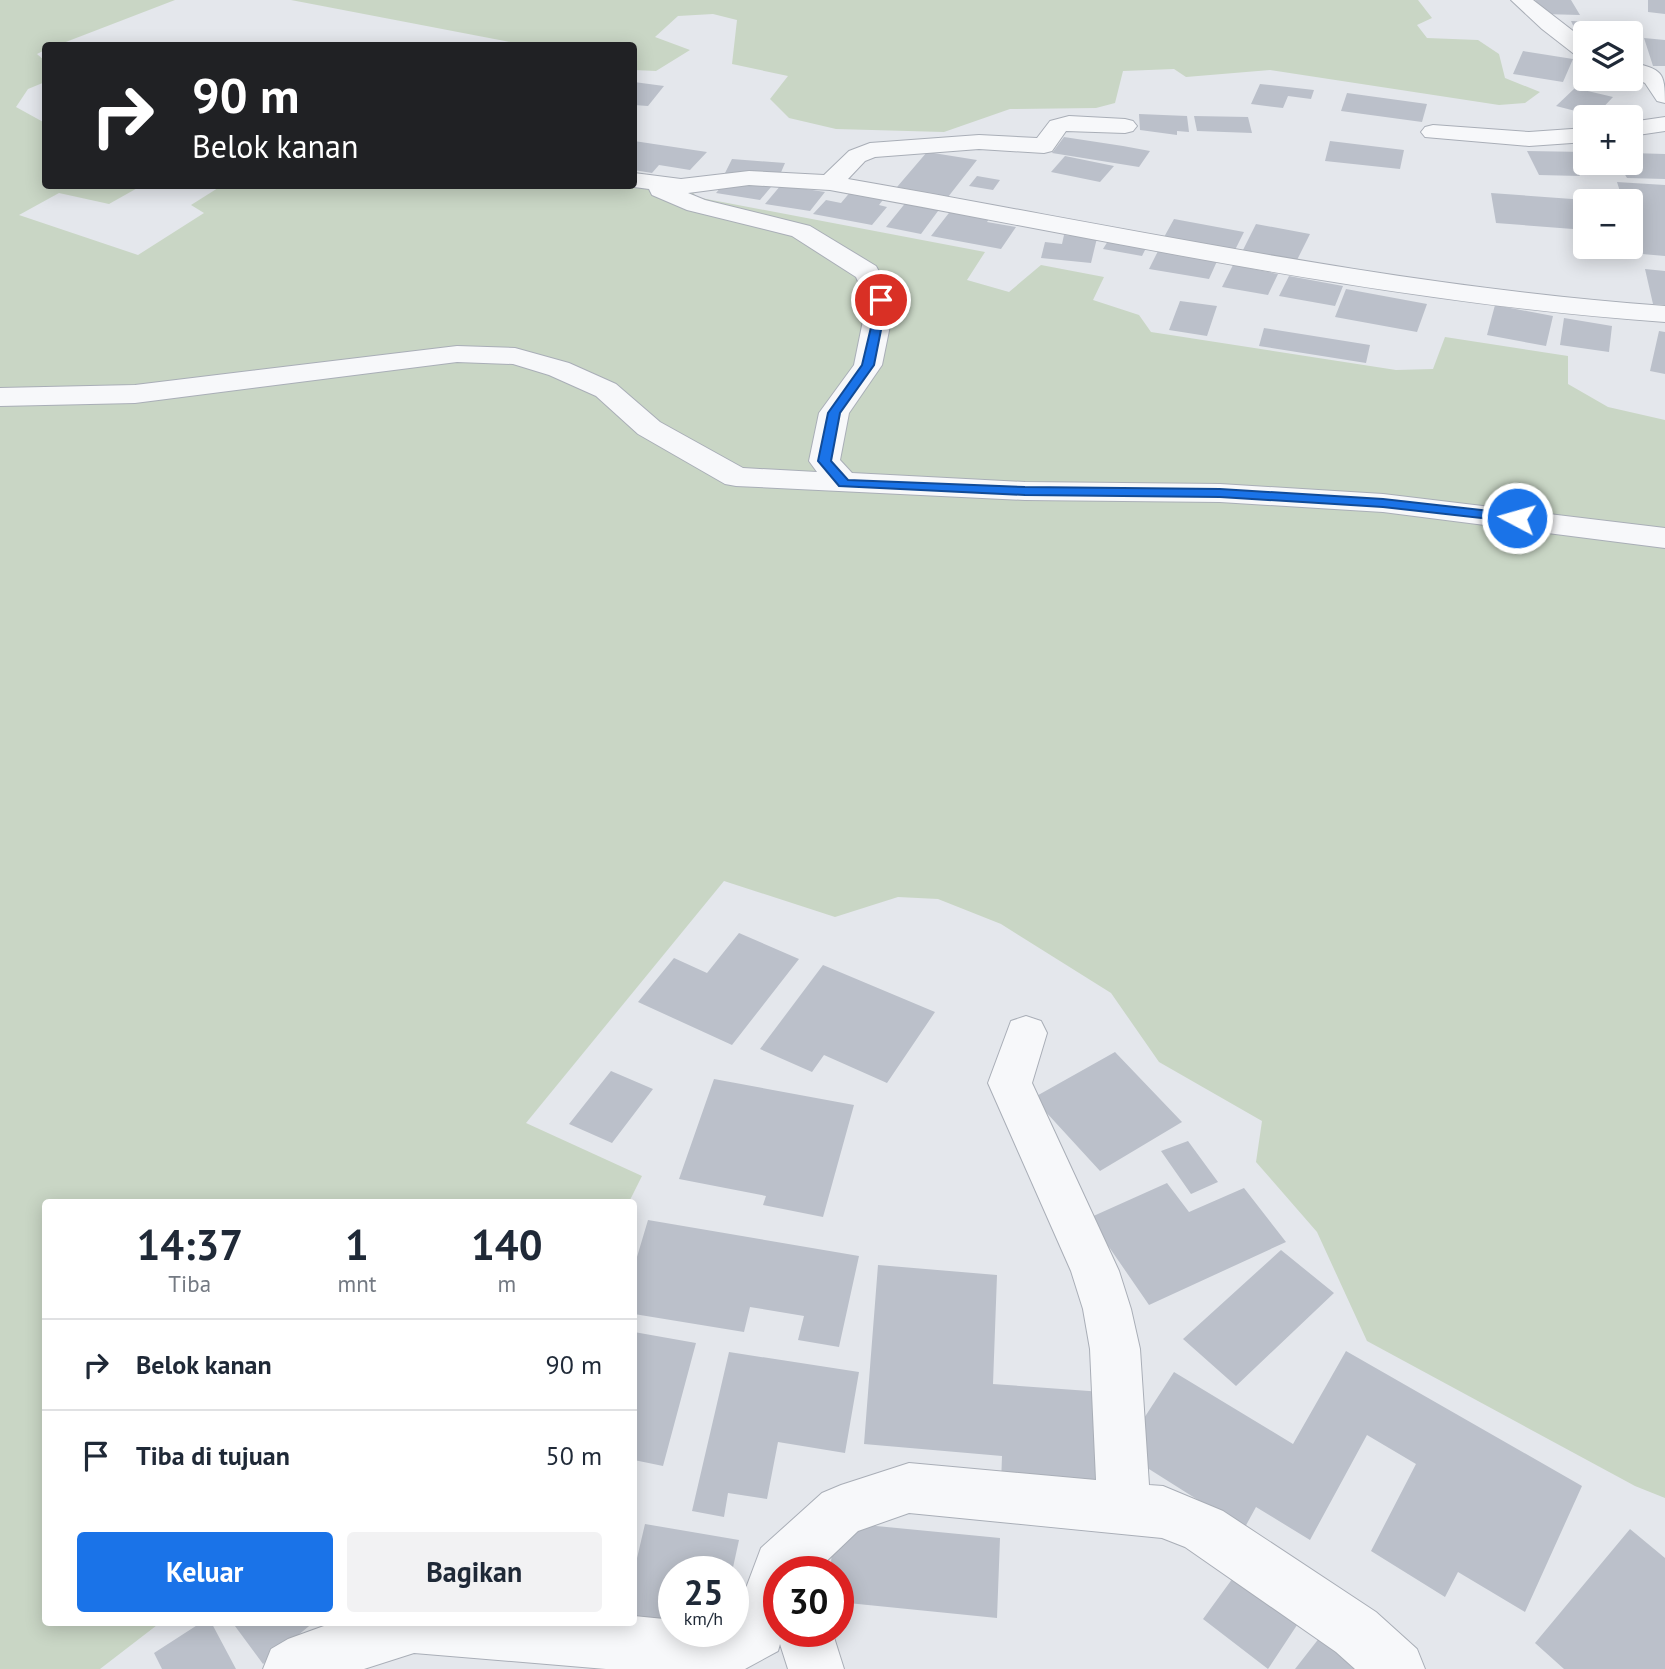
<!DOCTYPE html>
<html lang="id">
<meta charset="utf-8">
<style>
:root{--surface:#fff;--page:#f2f2f3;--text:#1f2937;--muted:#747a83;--line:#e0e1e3;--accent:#1a73e8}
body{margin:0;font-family:"PT Sans",sans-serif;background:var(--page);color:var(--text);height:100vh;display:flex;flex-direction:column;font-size:26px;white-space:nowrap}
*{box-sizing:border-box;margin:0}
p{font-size:23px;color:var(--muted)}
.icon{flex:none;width:38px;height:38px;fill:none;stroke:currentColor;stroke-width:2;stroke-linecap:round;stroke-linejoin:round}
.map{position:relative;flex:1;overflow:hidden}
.drawer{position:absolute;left:42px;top:1199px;width:595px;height:427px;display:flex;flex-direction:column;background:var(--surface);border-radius:7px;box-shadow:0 4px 18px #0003}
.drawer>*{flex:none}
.banner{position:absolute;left:42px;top:42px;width:595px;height:147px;border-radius:7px;box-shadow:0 4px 18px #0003;background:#202124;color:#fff;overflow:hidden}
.buttons{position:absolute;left:1573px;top:21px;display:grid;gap:14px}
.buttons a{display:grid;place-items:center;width:70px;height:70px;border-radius:7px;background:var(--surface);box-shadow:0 4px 18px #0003;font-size:35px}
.speed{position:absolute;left:658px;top:1556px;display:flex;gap:14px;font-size:35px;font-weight:700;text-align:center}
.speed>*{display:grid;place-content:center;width:91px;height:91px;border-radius:50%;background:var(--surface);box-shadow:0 4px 18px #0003;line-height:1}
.speed small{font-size:18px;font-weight:400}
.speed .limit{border:10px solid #d22;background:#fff;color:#111}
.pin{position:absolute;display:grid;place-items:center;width:60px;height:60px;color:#fff;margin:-30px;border:4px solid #fff;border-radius:50%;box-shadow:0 2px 7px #0007}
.me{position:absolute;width:77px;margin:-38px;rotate:276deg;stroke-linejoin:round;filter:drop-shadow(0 0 5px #0008)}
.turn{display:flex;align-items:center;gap:24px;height:147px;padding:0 35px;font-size:32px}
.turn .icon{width:91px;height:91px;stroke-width:2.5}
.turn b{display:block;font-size:49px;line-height:60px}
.eta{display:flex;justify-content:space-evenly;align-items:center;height:119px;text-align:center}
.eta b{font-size:42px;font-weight:700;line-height:49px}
.button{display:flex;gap:14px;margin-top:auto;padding:14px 35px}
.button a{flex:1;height:80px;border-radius:7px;background:var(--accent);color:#fff;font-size:28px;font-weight:700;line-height:80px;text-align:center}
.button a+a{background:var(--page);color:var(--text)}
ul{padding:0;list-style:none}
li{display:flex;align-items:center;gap:21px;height:91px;padding:0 35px;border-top:2px solid var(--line)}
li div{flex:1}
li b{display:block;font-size:26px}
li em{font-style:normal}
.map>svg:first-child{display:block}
.green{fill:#c9d6c5}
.building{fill:#bbc0ca}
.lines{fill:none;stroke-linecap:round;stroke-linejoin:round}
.minor-casing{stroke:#a9aeb7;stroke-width:2}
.minor{fill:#f7f8fa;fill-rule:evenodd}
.route{fill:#1a73e8;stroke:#114b97;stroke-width:2}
</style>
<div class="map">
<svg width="1665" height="1669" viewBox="0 0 1665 1669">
<rect width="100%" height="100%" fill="#e4e7ec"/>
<!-- green -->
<path class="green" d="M0,0H175L58,45L46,46L45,50L37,54L45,61V82L28,89L16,107L45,123L46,186H141L109,204L59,193L19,215L138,255L204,213L191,205L218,188L212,186H634V179L690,187L696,197L985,252L967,280L1009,292L1041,265L1104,277L1093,300L1139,315L1151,332L1396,370L1433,369L1445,337L1568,356V384L1608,407L1665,420V1498L1635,1486L1367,1341L1317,1232L1256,1162L1262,1121L1159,1062L1111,993L1001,924L938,899L898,897L835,917L724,881L526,1123L642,1176L629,1202H46V1622H161L100,1669H0Z
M291,0H1418L1432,18L1417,25L1427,38L1478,40L1499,54L1505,78L1540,92L1525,103L1499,105L1270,70L1186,77L1174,69L1123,71L1115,103L1096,108L1010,109L944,132L836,129L789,118L770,99L788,76L732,64L737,20L713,14L678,16L655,37L690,50L656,71L634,70V46L526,45Z"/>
<!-- building -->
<path class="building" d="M1535,0H1571L1580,15L1543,14Z
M1648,0H1665V14L1648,12Z
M1571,21L1630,23L1643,49L1631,48V33H1586V47L1583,46Z
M1644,38L1665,40V66H1653Z
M1523,51L1573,59L1563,82L1513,74Z
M634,82L664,86L648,106L634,105Z
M1260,84L1314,90L1311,99L1288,96L1283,108L1251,104Z
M1575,88L1613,97L1595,116L1556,106Z
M1347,93L1427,104L1422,122L1341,111Z
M1139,114L1187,116L1189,132L1177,131V135L1140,130Z
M1194,116L1248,117L1252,133L1197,131Z
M1064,137L1123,146L1150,151L1139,167L1052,153Z
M634,141L707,152L690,170L659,165L652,173L634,170Z
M1330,141L1404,150L1400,169L1325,161Z
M1527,151L1586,152V163H1631V153L1665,154V179L1627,178L1624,173L1577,171L1580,176L1539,175Z
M927,152L977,160L948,197L897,187Z
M1065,156L1114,166L1100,182L1051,172Z
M732,159L785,163L779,177L725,173Z
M977,176L1000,180L993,190L969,186Z
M727,180L771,187L760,200L716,193Z
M1617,182L1665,185V256L1642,254L1636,233H1631V201H1623Z
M781,185L825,192L810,211L765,204Z
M852,190L886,196L879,205L887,207L872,225L813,214L826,200L841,203Z
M1491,193L1586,200V230L1496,223Z
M907,201L941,207L921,234L886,227Z
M952,209L991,216L987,222L1016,227L1001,249L931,236Z
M1174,219L1244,232L1234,252L1163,239Z
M1256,224L1310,234L1296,262L1242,252Z
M1064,235L1097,238L1091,263L1041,258L1045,242L1062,244Z
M1111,236L1149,242L1142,256L1103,249Z
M1159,249L1218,259L1209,279L1149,269Z
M1233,265L1278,274L1268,295L1222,287Z
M1645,269L1665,271V305L1653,304Z
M1289,276L1343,286L1335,306L1279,296Z
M1346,289L1427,304L1417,332L1335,317Z
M1180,301L1217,306L1207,336L1169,330Z
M1495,305L1553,316L1546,346L1487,335Z
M1564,318L1612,326L1609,352L1560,345Z
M1264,328L1370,345L1366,363L1259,346Z
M1659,331L1665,332V374L1650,371Z
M739,933L799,959L732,1045L638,1002L674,958L707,973Z
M823,965L935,1012L887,1083L824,1055L812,1072L760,1049Z
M1115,1052L1182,1122L1100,1171L1033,1098Z
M611,1071L653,1089L612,1143L569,1124Z
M714,1079L854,1105L823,1217L763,1205L766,1196L679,1179Z
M1188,1141L1218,1182L1191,1194L1161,1151Z
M1167,1183L1189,1212L1244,1188L1286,1242L1149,1305L1089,1218Z
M648,1220L859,1256L839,1347L798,1340L804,1316L750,1307L744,1332L634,1314V1267Z
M1281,1250L1334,1293L1236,1386L1183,1339Z
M878,1265L997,1275L993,1384L1103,1392L1106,1494L1001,1484L1002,1456L864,1444Z
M634,1332L696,1343L663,1466L634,1460Z
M1346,1351L1582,1486L1525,1612L1458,1572L1445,1597L1371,1551L1416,1464L1367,1435L1310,1540L1256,1507L1244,1529L1122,1452L1174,1372L1293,1444Z
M729,1352L859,1372L845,1453L778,1442L767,1499L728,1493L724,1517L692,1511Z
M835,1522L1000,1538L997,1618L838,1602V1572H830Z
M645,1524L739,1540L732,1572H674V1631H720L717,1646L634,1622V1571Z
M1630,1529L1665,1558V1669H1564L1535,1643Z
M1238,1571L1301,1619L1268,1669L1203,1619Z
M202,1622H211L236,1669H162L154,1653Z
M232,1622H314L263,1664Z
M1320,1637L1357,1669H1295Z"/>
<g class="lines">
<!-- minor casing -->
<g class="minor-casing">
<path id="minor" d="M1511,0H1533L1586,41V58L1578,57L1542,29Z
M1631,62C1662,70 1665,71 1665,103L1657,101L1645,83L1631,77Z
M1069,116L1125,119L1133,121L1137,126L1133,131L1125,133L1066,131L1052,151L1044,153L979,149L875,157L865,161L848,179C1119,226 1390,286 1665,306V322C1384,302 1107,240 830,190L749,185L688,193L705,200L810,226L876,266L895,301L882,365L849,413L840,460L852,473L1025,482L1220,484L1383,494L1665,528V548L1383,512L1220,502L1025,500L736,486L725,484L638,434L596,396L549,375L513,364L457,362L135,403L0,406V388L135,385L457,346L515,348L569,363L616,384L660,422L743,468L817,472L809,461L819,413L854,365L867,301L856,277L792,236L687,210L652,195L649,189L627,186H634V173L681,179L749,171L824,175L849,151L870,143L979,135L1037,138L1050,121Z
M1665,117V131L1631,136V122Z
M1433,125L1529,132L1586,128V142L1529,146L1425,137L1421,132L1425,127Z
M1026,1016L1041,1021L1047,1033L1032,1083L1119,1271L1131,1309L1140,1349L1149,1485L1163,1486L1223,1511L1376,1612L1417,1649L1425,1669H1355L1336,1652L1185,1547L1162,1538L909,1513L858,1531L815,1572H779V1631H832L844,1669H788L780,1644L778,1651L745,1669H606L414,1653L364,1669H263L271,1649L288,1639L335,1622H634V1616L674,1620V1631H733V1614L737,1612L761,1548L822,1493L841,1485L909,1463L1096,1480L1090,1349L1083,1309L1071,1271L988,1083L1011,1021Z"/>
</g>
<!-- minor -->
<use href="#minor" class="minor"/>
</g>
<!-- route -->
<path class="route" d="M878,298L887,300L874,365L840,413L831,461L848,480L1025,487L1220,489L1383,499L1517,514L1523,518L1517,522L1383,507L1220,497L1025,495L839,486L818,461L828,413L862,365Z"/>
</svg>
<div class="buttons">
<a><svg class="icon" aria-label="layers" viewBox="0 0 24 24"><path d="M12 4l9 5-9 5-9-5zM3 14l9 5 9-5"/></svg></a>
<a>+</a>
<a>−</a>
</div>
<div class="speed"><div>25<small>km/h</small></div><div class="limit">30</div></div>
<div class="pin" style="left:881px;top:300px;background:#d93025"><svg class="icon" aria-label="arrive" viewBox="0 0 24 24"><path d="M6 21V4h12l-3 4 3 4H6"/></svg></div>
<svg class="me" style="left:1517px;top:518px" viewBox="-20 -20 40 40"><circle r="17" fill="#1a73e8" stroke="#fff" stroke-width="3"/><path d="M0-11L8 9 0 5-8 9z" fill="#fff"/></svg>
<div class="banner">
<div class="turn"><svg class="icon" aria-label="right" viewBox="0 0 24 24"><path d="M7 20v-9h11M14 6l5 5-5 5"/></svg><div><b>90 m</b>Belok kanan</div></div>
</div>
<section class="drawer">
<div class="eta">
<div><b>14:37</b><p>Tiba</p></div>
<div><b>1</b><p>mnt</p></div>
<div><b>140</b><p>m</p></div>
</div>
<ul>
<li><svg class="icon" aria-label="right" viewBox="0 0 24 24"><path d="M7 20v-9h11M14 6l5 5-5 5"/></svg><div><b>Belok kanan</b></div><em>90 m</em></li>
<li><svg class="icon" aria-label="arrive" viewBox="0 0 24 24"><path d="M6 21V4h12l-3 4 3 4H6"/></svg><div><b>Tiba di tujuan</b></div><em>50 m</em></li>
</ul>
<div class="button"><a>Keluar</a><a>Bagikan</a></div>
</section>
</div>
